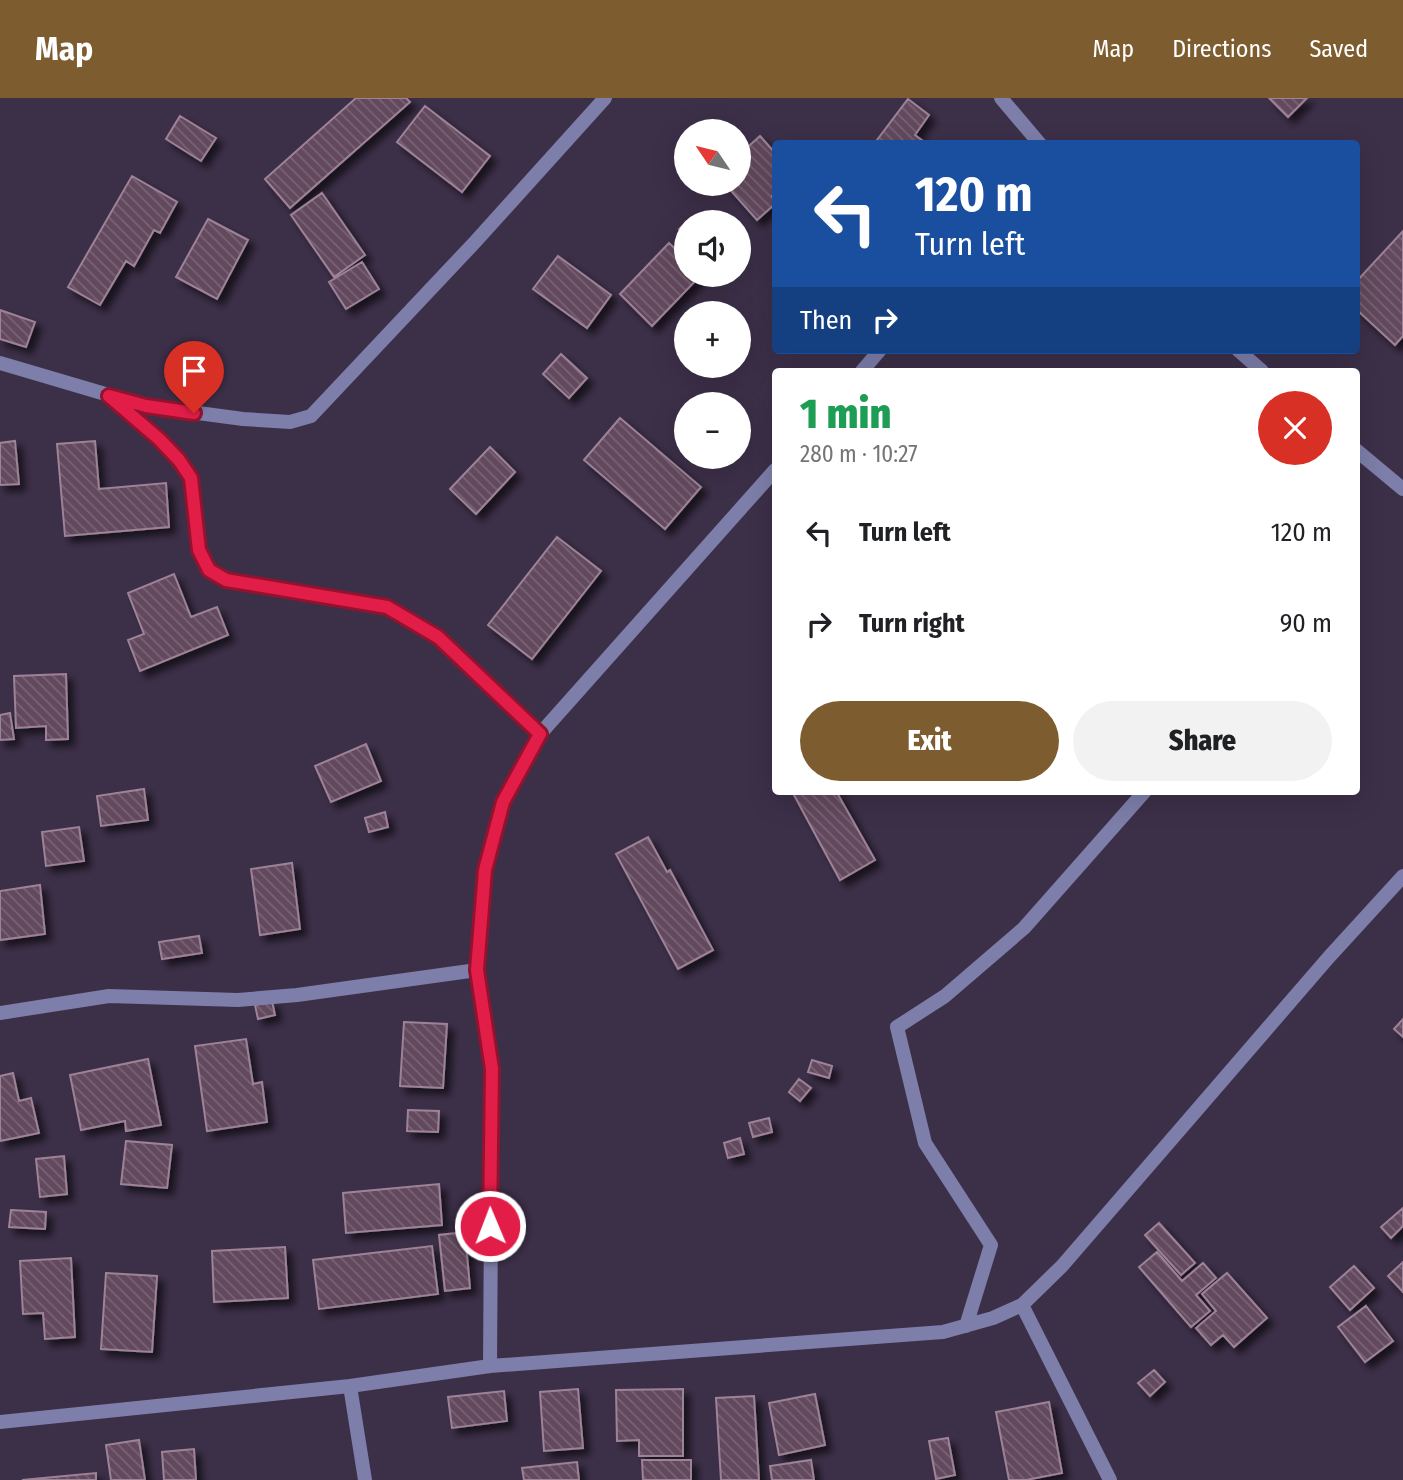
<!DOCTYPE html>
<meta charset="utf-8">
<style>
:root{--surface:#fff;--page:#f2f2f2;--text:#202124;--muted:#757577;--accent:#7d5d2f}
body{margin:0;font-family:"Fira Sans Condensed",sans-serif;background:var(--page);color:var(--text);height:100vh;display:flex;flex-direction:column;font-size:26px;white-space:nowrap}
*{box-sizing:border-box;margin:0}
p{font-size:23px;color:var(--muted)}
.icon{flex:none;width:38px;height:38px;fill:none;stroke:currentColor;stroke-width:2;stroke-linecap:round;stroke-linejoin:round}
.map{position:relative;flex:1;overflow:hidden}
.details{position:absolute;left:772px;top:270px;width:588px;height:427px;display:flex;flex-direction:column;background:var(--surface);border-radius:7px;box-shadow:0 7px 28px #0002}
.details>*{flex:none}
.guide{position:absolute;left:772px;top:42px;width:588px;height:214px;border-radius:7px;box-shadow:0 7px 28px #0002;background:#1a4fa0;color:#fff;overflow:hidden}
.needle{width:46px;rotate:305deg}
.tools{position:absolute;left:674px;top:21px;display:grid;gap:14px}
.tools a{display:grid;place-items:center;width:77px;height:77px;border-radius:50%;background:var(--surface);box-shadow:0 7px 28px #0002;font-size:35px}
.pin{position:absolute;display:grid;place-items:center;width:60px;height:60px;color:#fff;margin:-72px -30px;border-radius:50% 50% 50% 0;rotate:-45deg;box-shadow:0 0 7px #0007}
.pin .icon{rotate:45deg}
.me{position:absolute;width:77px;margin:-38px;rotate:359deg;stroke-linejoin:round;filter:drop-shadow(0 0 5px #0008)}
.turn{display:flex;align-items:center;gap:24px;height:147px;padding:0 28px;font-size:32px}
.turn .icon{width:91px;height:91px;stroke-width:2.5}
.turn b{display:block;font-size:49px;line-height:60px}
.then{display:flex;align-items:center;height:66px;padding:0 28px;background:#0003;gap:14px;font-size:26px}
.round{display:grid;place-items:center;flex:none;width:74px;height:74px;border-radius:37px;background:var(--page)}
.head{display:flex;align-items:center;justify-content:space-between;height:119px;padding:0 28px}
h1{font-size:42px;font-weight:800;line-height:52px;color:#1e9e55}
.cta{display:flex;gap:14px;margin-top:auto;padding:14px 28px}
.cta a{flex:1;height:80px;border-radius:42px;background:var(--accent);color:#fff;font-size:28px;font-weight:800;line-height:80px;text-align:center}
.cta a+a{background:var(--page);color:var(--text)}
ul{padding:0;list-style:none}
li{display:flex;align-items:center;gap:21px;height:91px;padding:0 28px}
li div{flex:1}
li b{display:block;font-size:26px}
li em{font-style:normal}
header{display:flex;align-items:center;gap:42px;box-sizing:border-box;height:98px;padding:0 35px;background:var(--accent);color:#fff}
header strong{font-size:33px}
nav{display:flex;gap:38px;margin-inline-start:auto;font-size:24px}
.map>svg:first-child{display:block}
.building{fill:url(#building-back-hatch);stroke:#9d8298;stroke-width:2;filter:url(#shadow)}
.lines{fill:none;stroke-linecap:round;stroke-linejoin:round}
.street{stroke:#7d7ea9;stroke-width:14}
.route-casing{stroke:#92132f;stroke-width:18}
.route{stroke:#e11d48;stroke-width:12}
</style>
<header>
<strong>Map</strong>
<nav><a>Map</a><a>Directions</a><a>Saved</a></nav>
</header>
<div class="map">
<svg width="1403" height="1382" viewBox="0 0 1403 1382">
<defs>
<pattern id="building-back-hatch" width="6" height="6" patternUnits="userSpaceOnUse" patternTransform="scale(1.75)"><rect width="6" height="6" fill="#62495d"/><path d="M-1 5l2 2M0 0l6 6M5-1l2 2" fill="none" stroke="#796375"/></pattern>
<filter id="shadow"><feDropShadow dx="6" dy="6" stdDeviation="3.5" flood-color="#0009"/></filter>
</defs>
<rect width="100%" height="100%" fill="#3c2f48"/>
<!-- building -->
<path class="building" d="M356,0H406L410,4L290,110L265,81Z
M1269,0H1307L1288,19Z
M908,1L929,17L915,37L927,46H874Z
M425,8L490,58L462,94L397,44Z
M180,18L216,40L201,63L166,41Z
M760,38L775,55V95L772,98L775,106L757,122L725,86H738V58Z
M132,78L177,104L160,135L154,132L134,168L126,163L100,207L68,189Z
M322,95L365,157L334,179L291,117Z
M695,117L702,124H687Z
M208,121L248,142L217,201L176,179Z
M686,125V139L679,131Z
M1403,133V238L1395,247L1356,211V184Z
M669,145L686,161V177H701L652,228L620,196Z
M558,158L611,197L587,230L533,191Z
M362,164L379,191L346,211L329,184Z
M0,212L35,224L26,249L0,241Z
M561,256L587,280L569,300L543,276Z
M620,320L701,389L665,431L584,362Z
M15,343L19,386L0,387V345Z
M95,343L99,391L166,385L169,429L65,438L57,346Z
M490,349L515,374L476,416L450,391Z
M557,439L601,473L532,561L488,527Z
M174,476L191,519L217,509L228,537L140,573L128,542L144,536L128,495Z
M66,576L68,641L46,642V628L16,630L14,578Z
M10,615L14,641L0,642V617Z
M366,646L381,683L331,704L315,668Z
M144,691L148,722L101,728L97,698Z
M797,693H836L875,762L840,782L794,697Z
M385,714L388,729L369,734L365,720Z
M79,729L84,763L46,768L42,734Z
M648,739L667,774L670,772L713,852L678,871L616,756Z
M292,765L300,831L260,837L251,771Z
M40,787L45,836L0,842V793Z
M199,838L202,855L162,861L159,844Z
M272,903L275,917L258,921L255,907Z
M1403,921V939L1394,931Z
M404,924L447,926L443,990L400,988Z
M246,941L253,986L262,984L267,1024L207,1033L195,948Z
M148,961L161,1027L126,1033L125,1023L81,1032L70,977Z
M812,962L832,968L829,980L808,974Z
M13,975L19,1003L31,1000L39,1035L0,1043V978Z
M799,981L811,990L800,1003L789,994Z
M408,1012L439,1013L438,1034L407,1033Z
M769,1020L772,1034L753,1039L749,1025Z
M740,1040L744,1056L728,1060L724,1045Z
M126,1043L172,1047L167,1090L121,1086Z
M64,1058L67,1096L40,1099L36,1061Z
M439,1086L442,1127L346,1135L343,1095Z
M1403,1110V1128L1391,1140L1381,1129Z
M11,1112L46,1114L45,1131L9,1129Z
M1159,1125L1195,1165L1181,1177L1145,1137Z
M465,1134L470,1190L445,1193L439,1137Z
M432,1148L438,1196L319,1211L313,1162Z
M285,1149L288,1200L214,1204L212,1153Z
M1157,1154L1182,1183L1203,1165L1216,1180L1196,1197L1210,1213L1191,1229L1139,1169Z
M71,1160L75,1239L45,1241L43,1215L23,1216L20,1163Z
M1403,1164V1194L1388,1178Z
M1354,1168L1374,1190L1350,1212L1330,1189Z
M106,1175L157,1178L152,1254L101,1251Z
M1227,1175L1267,1220L1234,1249L1223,1237L1211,1247L1196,1230L1216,1213L1202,1196Z
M1366,1208L1393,1243L1365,1264L1338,1229Z
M1154,1272L1165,1284L1150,1298L1138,1285Z
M578,1291L583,1350L544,1353L540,1294Z
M683,1291V1358H639V1342L617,1343L616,1292Z
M504,1293L507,1323L452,1330L448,1299Z
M815,1296L825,1347L779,1357L769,1305Z
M754,1298L759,1382H721L716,1300Z
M1049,1304L1062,1375L1026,1382H1009L996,1314Z
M948,1340L955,1377L936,1381L929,1343Z
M139,1342L145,1382H111L106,1347Z
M194,1351L196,1382H164L162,1354Z
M642,1362H691V1382H643Z
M811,1362L814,1382H772L770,1368Z
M577,1364L579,1382H524L522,1370Z
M96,1375V1382H22Z"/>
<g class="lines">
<!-- street -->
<path class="street" d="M1001,0L1040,46
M1238,252L1262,273
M0,265L146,308L243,321L290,324L311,318L475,144L605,0
M862,273L880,252
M113,301L159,341L179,362L191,381L199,451L209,472L226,482L387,509L438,539L540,636
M1356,352L1403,391
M477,872L485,772L503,704L540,636L775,372
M0,915L109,898L238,902L297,897L477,872L492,971L490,1268
M1022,1207L1110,1382
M966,1228L991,1147L925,1045L897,929L945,898L1024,830L1145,693
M350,1288L365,1382
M0,1324L350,1288L490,1268L943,1234L993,1220L1022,1207L1062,1168L1329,859L1403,778"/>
</g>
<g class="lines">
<!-- route casing -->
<g class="route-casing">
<path id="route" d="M194,315L146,308L109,298L159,341L179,362L191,380L199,452L209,472L226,482L387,509L438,539L540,636L503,704L485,772L477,872L492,971L490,1128"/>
</g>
<!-- route -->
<use href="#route" class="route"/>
</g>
</svg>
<div class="tools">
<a><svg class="needle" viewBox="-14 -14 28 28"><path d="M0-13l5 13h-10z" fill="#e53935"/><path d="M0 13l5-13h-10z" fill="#757577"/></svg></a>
<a><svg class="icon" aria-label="sound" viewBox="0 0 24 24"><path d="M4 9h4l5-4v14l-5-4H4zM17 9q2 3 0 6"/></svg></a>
<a>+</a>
<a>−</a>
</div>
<div class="pin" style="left:194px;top:315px;background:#d93025"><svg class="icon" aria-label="arrive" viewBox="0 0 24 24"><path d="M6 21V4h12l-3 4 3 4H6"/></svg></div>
<svg class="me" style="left:490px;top:1128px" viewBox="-20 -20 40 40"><circle r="17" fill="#e11d48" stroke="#fff" stroke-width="3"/><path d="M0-11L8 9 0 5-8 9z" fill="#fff"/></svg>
<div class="guide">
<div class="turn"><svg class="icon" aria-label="left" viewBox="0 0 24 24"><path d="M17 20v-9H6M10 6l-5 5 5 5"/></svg><div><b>120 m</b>Turn left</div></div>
<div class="then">Then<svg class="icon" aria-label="right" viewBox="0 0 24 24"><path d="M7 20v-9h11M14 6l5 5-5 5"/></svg></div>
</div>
<section class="details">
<div class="head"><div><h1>1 min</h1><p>280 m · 10:27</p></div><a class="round" style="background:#d93025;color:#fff"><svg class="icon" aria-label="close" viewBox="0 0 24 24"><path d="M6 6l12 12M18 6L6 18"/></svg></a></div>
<ul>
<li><svg class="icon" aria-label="left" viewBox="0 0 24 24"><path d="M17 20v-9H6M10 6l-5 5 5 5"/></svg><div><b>Turn left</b></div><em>120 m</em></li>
<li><svg class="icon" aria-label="right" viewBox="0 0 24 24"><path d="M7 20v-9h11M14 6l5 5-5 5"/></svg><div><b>Turn right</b></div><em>90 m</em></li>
</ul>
<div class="cta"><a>Exit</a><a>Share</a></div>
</section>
</div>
